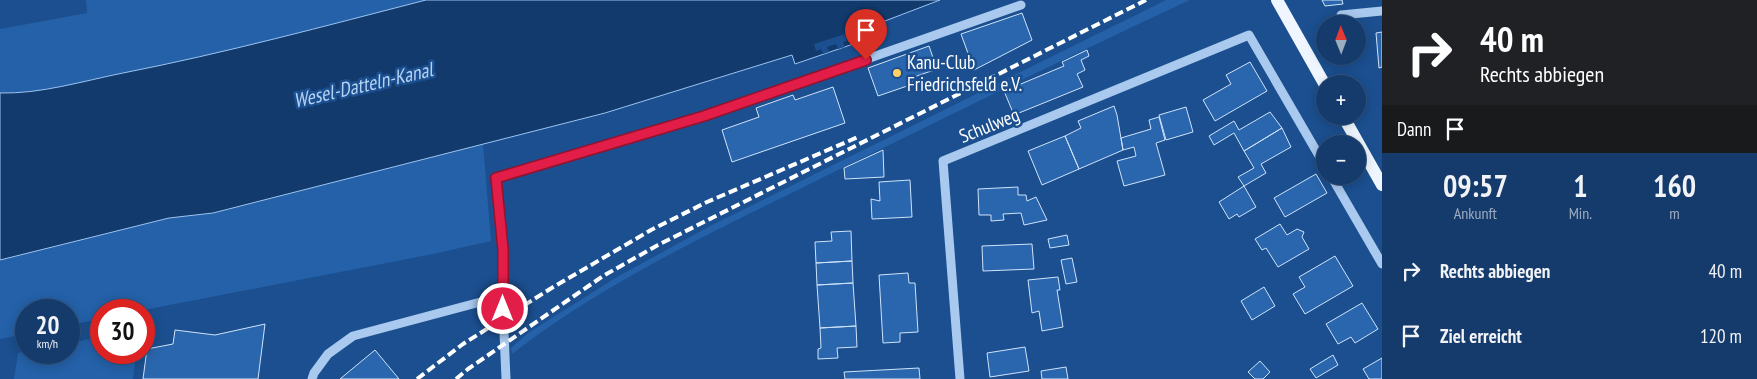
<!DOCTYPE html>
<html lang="de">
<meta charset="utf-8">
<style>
:root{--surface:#143b6b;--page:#1d4271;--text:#f1f3f6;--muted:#9dadc1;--line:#33557e}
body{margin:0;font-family:"PT Sans Narrow",sans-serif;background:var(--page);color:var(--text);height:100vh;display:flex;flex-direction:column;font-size:19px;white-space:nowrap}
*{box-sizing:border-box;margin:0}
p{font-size:16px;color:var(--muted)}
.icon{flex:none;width:28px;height:28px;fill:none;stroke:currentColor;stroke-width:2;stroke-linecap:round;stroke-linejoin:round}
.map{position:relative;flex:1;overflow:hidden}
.side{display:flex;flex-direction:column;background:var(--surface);width:375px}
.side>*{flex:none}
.guide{background:#202124;color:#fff;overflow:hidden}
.needle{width:32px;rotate:359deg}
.controls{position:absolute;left:1316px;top:15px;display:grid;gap:10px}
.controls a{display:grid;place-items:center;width:50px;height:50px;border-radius:50%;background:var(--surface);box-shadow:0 2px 12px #0003,0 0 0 1px var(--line);font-size:25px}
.speed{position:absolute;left:15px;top:299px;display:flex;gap:10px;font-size:25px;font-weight:700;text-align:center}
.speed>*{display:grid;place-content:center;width:65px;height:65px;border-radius:50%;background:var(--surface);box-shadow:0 2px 12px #0003,0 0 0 1px var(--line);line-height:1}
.speed small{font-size:12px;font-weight:400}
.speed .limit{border:8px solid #d22;background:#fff;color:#111}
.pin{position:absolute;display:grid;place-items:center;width:42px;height:42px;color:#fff;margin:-51px -21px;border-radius:50% 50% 50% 0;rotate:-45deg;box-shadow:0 0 5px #0007}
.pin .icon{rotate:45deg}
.me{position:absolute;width:55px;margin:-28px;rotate:0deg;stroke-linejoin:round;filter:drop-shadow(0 0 4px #0008)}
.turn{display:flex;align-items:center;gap:18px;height:105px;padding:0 15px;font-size:22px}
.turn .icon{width:65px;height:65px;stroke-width:2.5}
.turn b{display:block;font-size:35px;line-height:42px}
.then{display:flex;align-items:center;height:48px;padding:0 15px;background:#0003;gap:10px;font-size:19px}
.eta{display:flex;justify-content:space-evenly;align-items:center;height:85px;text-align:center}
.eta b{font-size:30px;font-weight:600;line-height:35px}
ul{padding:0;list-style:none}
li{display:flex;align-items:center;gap:15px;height:65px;padding:0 15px}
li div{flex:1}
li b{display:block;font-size:19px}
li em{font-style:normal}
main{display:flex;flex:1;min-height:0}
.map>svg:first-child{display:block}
.green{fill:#2461a8}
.water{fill:#123a6d;stroke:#9cc4f0}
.pier{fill:#1b4f8f}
.building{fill:#2a66ad;stroke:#cfe3fa}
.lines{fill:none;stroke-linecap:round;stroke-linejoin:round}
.minor{stroke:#a9c9ee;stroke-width:9}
.major{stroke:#f0f6ff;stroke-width:12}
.rail{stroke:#fff;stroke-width:4;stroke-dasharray:9 4;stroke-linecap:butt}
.route-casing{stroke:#92132f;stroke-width:12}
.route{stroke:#e11d48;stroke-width:9}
.poi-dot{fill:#ffd166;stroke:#1b4f8f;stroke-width:2}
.labels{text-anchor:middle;stroke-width:5;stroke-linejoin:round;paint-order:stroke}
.poi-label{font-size:19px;fill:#fff;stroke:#1b4f8f;text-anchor:start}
.street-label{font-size:19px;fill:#fff;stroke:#1b4f8f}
.water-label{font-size:20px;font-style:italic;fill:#b5d3f5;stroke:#1b4f8f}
</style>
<main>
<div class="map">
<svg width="1382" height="379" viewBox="0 0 1382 379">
<rect width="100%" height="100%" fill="#1b4f8f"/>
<!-- green -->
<path class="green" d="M86,0H426C325,26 225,53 123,73C83,81 41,94 0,93V29L87,13Z
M1166,0H1190C1065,58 940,120 816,181C713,232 603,283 512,354L511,348L528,333L617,277L710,226Z
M483,144L491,241L433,254L144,310H101V319L69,325V310H26V334L0,339V260L169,218L213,213Z
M101,337V352L136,353L133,379H14L18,353L26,351V352H69V343Z"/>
<!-- water -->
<path class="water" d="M426,0H940L856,32L859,42L795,64L792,55L605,113L213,213L169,218L0,260V93C41,94 83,81 123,73C225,53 325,26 426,0Z"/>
<!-- pier -->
<path class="pier" d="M845,34L847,41L843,42L845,47L838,49L836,44L827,47L829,52L823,54L821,49L816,51L814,44Z"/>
<!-- building -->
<path class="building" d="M1322,0H1342L1343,4L1325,6Z
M1022,13L1032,40L974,70L961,34Z
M1382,32V67L1379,68L1376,33Z
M929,46L937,69L911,78L913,84L878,96L868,68Z
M1087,50L1089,56L1081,60L1085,70L1077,74L1083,87L1014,115L1004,91L1064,66L1062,62Z
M1250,62L1267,91L1215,121L1203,100L1231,84L1226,75Z
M833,87L845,123L732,162L722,130L759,117L756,108L793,95L795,100Z
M1114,106L1117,115L1123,150L1079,169L1065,136L1081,128L1078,121Z
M1186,107L1193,132L1166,140L1159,115Z
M1270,112L1282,128L1244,151L1234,133L1214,145L1209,136L1234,121L1239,130Z
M1159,117L1165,140L1156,143L1165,175L1124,186L1117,161L1136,156L1134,147L1123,150L1121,138L1151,129L1149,120Z
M1282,128L1291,147L1261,164L1266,173L1244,186L1238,177L1254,168L1244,151Z
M1065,136L1079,169L1042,185L1028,151Z
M883,150L884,177L845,179L844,168Z
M1316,174L1327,193L1285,217L1274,198Z
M910,180L912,217L872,219L871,199L880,201L879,182Z
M1244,186L1256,207L1239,217L1237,214L1229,219L1219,202Z
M1018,187V195H1026L1027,201L1036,197L1047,220L1024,225L1021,213L1003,214L1004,220L991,221V215H979L978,189Z
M1280,224L1287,235L1297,229L1304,232L1302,237L1309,249L1278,267L1266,248L1262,250L1255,239Z
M851,231L852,261L816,263L815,242L832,241L831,232Z
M1067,235L1069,245L1050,248L1048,239Z
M1032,244L1034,269L983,271L982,246Z
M1335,256L1353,286L1305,314L1293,294L1305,287L1299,277Z
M1072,258L1077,282L1066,284L1061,260Z
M852,261L853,283L817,285L816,263Z
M908,273L909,283H915L918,332L900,333V342L883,343L879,275Z
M1058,277L1060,290H1057L1063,327L1042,331L1039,311L1032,313L1028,280Z
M853,283L856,326L820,328L817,285Z
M1264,287L1275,306L1252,320L1241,301Z
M1362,303L1378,329L1355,343L1351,337L1338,344L1326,324Z
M265,324L258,379H143L147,349L173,344L175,330L215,335Z
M856,326L857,347L837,348L838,358L818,359V349L821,348L820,328Z
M1025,347L1029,371L990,377L987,353Z
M375,350L399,379H340Z
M1333,355L1338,365L1316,378L1310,369Z
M1382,358V379H1369L1363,369Z
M1260,361L1270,372L1263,379H1255L1248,372Z
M1066,367L1068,379H1042L1041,371Z
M919,368L920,379H845L844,372Z"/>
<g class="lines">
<!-- minor -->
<path class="minor" d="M1341,15L1382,11
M1331,176L1382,264
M312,379L314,373L328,354L353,336L503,296
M506,379L503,309V249L496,178L704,116L1021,5
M960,379L943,161L1249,35L1325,166"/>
<!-- major -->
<path class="major" d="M1277,0L1325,85
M1343,116L1382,185"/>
<!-- rail -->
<path class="rail" d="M417,379L463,344L550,289L651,230L707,202L858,137
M456,379L468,369L603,276L658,245L1146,0"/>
</g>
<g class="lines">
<!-- route casing -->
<g class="route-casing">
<path id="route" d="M503,309V249L496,178L704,116L866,60"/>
</g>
<!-- route -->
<use href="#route" class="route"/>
</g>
<!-- markers -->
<circle class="poi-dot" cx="897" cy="73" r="5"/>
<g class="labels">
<!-- poi labels -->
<g class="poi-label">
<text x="907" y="69">Kanu-Club<tspan x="907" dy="22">Friedrichsfeld e.V.</tspan></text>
</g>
<!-- street labels -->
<g class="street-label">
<text transform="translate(989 125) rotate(-22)" y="7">Schulweg</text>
</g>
<!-- water labels -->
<g class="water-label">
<text transform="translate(363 85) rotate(-13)" y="7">Wesel-Datteln-Kanal</text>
</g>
</g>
</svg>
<div class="controls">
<a><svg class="needle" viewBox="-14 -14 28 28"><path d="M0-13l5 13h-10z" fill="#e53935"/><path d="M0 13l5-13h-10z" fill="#9dadc1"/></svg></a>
<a>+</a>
<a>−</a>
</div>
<div class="speed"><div>20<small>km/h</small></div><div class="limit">30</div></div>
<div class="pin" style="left:866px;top:60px;background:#d93025"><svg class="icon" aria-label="arrive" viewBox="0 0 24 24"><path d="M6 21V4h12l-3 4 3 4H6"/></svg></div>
<svg class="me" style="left:503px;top:309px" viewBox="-20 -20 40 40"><circle r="17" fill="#e11d48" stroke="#fff" stroke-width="3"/><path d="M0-11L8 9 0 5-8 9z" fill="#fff"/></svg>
</div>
<section class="side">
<div class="guide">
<div class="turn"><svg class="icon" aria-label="right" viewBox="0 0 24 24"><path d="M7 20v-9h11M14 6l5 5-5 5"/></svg><div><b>40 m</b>Rechts abbiegen</div></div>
<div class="then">Dann<svg class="icon" aria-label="arrive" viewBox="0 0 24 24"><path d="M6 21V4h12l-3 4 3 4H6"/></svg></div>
</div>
<div class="eta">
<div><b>09:57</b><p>Ankunft</p></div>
<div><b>1</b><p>Min.</p></div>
<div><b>160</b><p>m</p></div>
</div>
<ul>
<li><svg class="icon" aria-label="right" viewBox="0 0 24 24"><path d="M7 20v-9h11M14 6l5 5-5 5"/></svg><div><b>Rechts abbiegen</b></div><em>40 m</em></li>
<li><svg class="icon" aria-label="arrive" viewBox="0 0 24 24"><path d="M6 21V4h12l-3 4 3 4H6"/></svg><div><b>Ziel erreicht</b></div><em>120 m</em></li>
</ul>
</section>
</main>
